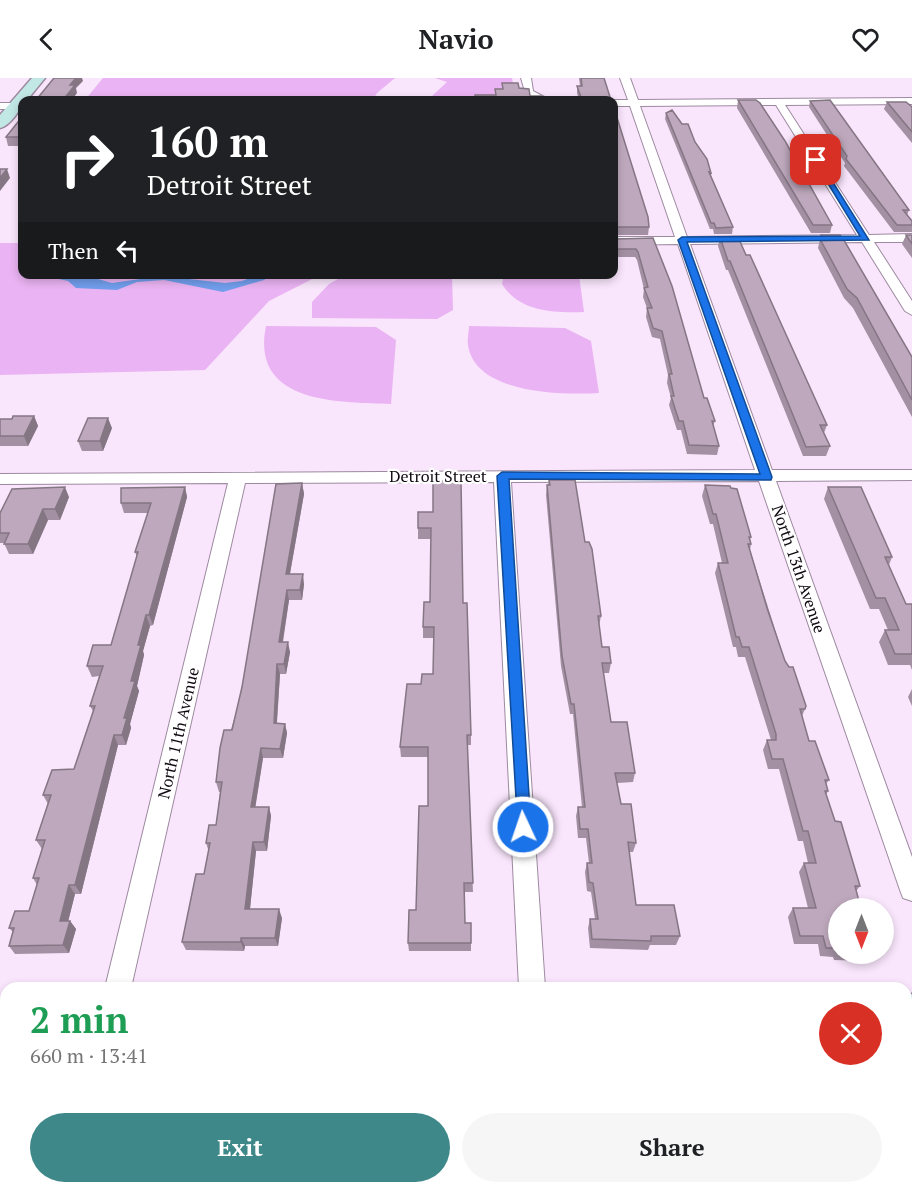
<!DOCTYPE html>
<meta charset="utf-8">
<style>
:root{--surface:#fff;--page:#f6f6f6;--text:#202124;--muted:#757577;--accent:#3f8889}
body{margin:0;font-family:"PT Serif",serif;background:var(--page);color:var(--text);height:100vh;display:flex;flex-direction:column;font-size:22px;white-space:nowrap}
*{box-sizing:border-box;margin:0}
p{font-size:20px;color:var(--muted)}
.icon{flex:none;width:33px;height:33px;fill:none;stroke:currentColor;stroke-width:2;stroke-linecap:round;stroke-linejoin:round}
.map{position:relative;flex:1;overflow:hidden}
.drawer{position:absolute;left:0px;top:904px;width:912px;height:212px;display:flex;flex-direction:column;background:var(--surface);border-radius:18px 18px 0 0;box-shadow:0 3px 9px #0003}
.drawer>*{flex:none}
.banner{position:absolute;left:18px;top:18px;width:600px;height:183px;border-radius:12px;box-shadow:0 3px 9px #0003;background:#202124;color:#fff;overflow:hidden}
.needle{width:39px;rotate:180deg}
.controls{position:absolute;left:828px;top:820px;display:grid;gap:12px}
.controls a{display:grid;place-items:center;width:66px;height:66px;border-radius:50%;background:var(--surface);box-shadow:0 3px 9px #0003;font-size:30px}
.pin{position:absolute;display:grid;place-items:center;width:51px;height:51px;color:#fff;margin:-26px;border-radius:12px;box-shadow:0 3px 9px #0006}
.me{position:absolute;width:66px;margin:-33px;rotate:357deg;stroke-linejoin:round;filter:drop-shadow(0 0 4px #0008)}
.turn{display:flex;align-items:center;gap:21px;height:126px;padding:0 30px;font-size:27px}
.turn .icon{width:78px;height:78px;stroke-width:2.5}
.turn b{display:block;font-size:42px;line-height:51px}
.then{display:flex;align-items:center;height:57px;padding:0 30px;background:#0003;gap:12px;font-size:22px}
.round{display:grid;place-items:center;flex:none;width:63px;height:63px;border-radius:32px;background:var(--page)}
.overview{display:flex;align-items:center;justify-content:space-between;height:102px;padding:0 30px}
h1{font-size:36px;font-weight:700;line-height:45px;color:#1e9e55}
.action{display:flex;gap:12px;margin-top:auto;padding:12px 30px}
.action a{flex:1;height:69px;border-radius:36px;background:var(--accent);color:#fff;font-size:24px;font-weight:700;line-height:69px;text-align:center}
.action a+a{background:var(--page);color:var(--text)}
header{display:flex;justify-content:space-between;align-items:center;height:78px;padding:0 30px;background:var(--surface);font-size:27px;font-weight:700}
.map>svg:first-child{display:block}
.green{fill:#eab3f3}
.water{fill:#729eec}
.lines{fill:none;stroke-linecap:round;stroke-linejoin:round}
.street-casing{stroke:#9d8aa0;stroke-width:2}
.secondary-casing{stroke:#9d8aa0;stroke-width:3}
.street{fill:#fff;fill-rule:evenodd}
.secondary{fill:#c2e8e6;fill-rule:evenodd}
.wall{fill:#a390a3}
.shaded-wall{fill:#857684}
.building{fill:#bea8bd;stroke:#857684;stroke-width:1.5}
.route{fill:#1a73e8;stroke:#114b97;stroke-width:1.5}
.labels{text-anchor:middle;stroke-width:4.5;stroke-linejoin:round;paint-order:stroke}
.street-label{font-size:16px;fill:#100911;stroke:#fff}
</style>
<header><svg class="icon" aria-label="back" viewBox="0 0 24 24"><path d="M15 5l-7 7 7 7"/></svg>Navio<svg class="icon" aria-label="heart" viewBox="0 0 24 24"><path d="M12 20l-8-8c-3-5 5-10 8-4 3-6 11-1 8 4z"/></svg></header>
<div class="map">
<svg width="912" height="1115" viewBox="0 0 912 1115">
<rect width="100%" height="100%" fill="#f9e5fc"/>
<!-- green -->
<path class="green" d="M103,0H395L377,15L373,22H85Z
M410,0H512L514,12L497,15L483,22H438L432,18L447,4L435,0Z
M0,165H22V196L320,197L269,223L205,292L0,297Z
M345,197H452L453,232L437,241L312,240V224L329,206Z
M504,197H579L584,234C554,235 519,234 502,206Z
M266,248L376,249L396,262L391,326C338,324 250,326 266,248Z
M469,248L565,250L591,263L599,315C562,317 475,316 468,267C467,261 469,254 469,248Z"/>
<!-- water -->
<path class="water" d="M40,197H84L112,205L162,198L225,205L242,203L258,197H271L264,202L223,214L164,202L137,204L117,212L76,210L68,203Z"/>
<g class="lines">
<!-- street casing -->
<g class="street-casing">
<path id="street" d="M521,0H531L533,13L550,22H539L526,17Z
M620,0H630L638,22L912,20V26L785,27L869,157L912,156V164H874L912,223V237L905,233L862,164L690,166L772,392H912V402L776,403L912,779V823L903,820L900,812L759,403L511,404L545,910H519L494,404L245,405L131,910H105L228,405L0,406V396L755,392L678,166L614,167V159H675L630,28H614L612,22H628ZM776,27L857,157L687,159L640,28Z
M0,25H22V31H0Z
M55,1110H85L84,1115H54Z
M529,1110H559V1115H529Z"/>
</g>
<!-- secondary casing -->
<g class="secondary-casing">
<path id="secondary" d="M32,0H45L27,22H22C22,32 9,48 0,50V37Z
M912,916V952L906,953V917Z
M0,953H6V991H0Z"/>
</g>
<!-- street -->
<use href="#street" class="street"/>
<!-- secondary -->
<use href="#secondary" class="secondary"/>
</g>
<!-- wall -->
<path class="wall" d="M579,0H604L611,22H579L577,15V8H580Z
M738,22L832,147L830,155H811L737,30Z
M810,23L909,132L907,137L912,143V154H894L844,88L845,85L809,29Z
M887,24L912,29V65L884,31Z
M614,30L649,149L648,157H614Z
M666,35L682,46L695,64L711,95V98L733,149L732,156H714L713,151H710L665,41Z
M22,39V68H8L6,59Z
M821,157L912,279V339L853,230L844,220L818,170Z
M906,157H912V180L902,166Z
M614,159L615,161L653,160L704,320L715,343L713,348L719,368L717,377L687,376L681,352H677L669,327L671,320L667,305L668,297L660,261L652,259L646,239L647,230L643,219L644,211L637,182L635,179H614Z
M720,159L746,177L827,347L824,355L830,368L826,378H803L728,192H726L718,168Z
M34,338L38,348L28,368H0V341H12Z
M112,350L103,373H82L78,363Z
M549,402L585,464L601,538L599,548L602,569L611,585L609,595H603L611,644L635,695L633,704L617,705L621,726L636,765L633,774H629L636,827L680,858L676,867H650L648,872L590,870L588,850L590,841H595L591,814L587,813L585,794L587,785H589L586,760H578L576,738L578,729H582L573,636H570L561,588L546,417L547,407H548Z
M302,405L304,416L290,496L304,506L302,522H289L283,564L290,574L286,596H280L277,645L285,646L287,655L283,680H263L255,729H269L271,738L267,773H256L250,831L282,840L278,868H245L244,873L186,872L182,864L204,796L209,774L206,765L216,747L220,714H219L216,704Z
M705,407L751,459L750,462L751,466L750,472L785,583L805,631L802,638L809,663L829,702L826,706L828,713L826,717L835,743L860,808L856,813L838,831V876H873L868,883L834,882L833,879L820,878L818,866H794L788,839L793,830H808L799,794L804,785H808L803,763H798L779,691H768L763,672L767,662H771L745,579H738L736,569H733L715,495L718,485H722L713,446H710L702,418Z
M185,409L187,419L153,547L150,548L143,573L144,577L137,608L139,613L130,646L131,650L126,667H118L81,816H75L68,843H70L76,851L69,875L15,876L9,868L13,854L9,850L29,833L37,807L33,800L42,771L36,762L48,726L43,717L74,691L93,633L90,628L99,598L92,599L87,588L111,567L137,479L135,474L148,435H124L121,425Z
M828,409L892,479L889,487L906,526H912V592L910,587H888L879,564L885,552H888L879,531H870L824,421Z
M69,419L60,442H48L33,476H9L4,465H0V435Z
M433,434L463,525L471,657V667H467L473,814H465V845H471V873H409L408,865L416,832L428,728V679H401L400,669L421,606L433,596V560H423V549L430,524L431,461H418V450Z
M912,611V628L908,619Z
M6,1041V1083H3L0,1081V1061Z"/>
<!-- shaded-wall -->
<path class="shaded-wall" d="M76,0H82L83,3L76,10L77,15L72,22H63L70,7Z
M7,91L10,100L0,113V100Z
M34,338L38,348L28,368L24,358Z
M108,340L112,350L103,373L100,363Z
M302,405L304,416L288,506L286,496Z
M65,409L69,419L60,442L55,431Z
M185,409L187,419L153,547L149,537Z
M43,431L48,442L33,476L28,466Z
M303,496L304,506L302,522L300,512Z
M287,512L289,522L281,574L279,564Z
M146,537L150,548L143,573L144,577L137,608L139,613L130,646L131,650L126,667L122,657L138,567Z
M288,564L290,574L286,596L284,586Z
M277,586L280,596L276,655L274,645Z
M285,646L287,655L283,680L280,671Z
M114,657L118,667L81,816L75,807Z
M261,670L263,680L254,738L251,729Z
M269,729L271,738L267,773L264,764Z
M253,764L256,773L249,840L245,831Z
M69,807L75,816L66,852L60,843Z
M279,831L282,840L278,868L275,860Z
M70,843L76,851L69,875L63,867Z
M241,860L245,868L244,873L241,864Z
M242,1110H249L248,1115H242Z"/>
<!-- building -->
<path class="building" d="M54,0H76L70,7H75L63,22H36Z
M581,0H604L611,22H582L577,8H582Z
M502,5H518L519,10L529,11L530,18H541L542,22H475V17H496L495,11H503Z
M738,22H756L760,25L785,63L832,147H813Z
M830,22L909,132H903L912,143V147H897L846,81L847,78L810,23Z
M887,24H906L912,29V54Z
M614,30L648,139L649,149H615L614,155Z
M672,32L682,46H688L695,64L707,81L711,95L709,94L733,149L716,150L714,145H711L666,35Z
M22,39V59H6Z
M0,91H7L0,100Z
M821,157H840L845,164L912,279V322L857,220L847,211L820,161H823Z
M906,157H912V166Z
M614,159L615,161L653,160L672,208L704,320H707L715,343H712L719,368L689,367L683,343H679L671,318H674L669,296H672L662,253L653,250L647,230H652L644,210L648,209L638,174L636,171H615Z
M720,159H738L746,177H750L827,347H820L830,368L806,369L730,183H728Z
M13,338H34L24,358H0V341H12Z
M88,340H108L100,363H78Z
M549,402H575L585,464H589L592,471L601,538H598L602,569H609L611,585H602L611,644H627L635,695H615L621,726H631L636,765L628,764L636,827H674L680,858H651V863L592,861L590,841H598L593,805L589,804L587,785H592L588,751H580L578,729H585L574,626H571L562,578L547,407H550Z
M433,403H461L463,525H467L471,657H467L473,805H464L465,845H471V865H408L409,832H416L419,728H428V669H400L407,606H421L422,596H433L434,549H423L424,524H430L431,450H418V434H433Z
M302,405L286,496H303L300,512H287L279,564H288L284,586H277L274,645L285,646L280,671L261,670L251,729H269L264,764H253L245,831H279L275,860H241V864H182L196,796H204L210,765H206L209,747H216L222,704H216L220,670L224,652H232L242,609L276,406Z
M705,407L730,408L731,410L737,411L751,459H749L751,466H748L767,530L785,583L789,589H793L806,628L805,631H800L809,663H815L829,702H825L828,713H825L835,743L841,744L860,808H855L861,831H838V870H826L823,858H800L793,830H816L804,785H816L808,753H803L783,681H772L767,662H776V656L749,569H742L739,559H736L718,485H728L716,436H713Z
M65,409L55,431H43L28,466H4L9,455H0V435L12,411Z
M185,409L149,537H146L138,567H141L131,603H135L124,640H127L122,657H114L75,807H69L60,843H70L63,867L9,868L14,850H9L15,833H29L39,800H33L45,762H36L51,717H43L52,692L74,691L95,628H90L103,588H87L93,567H111L138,474H135L151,425H121V410Z
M828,409H861L892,479H885L906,526H912V576H895L885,552H899L885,520H876Z
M6,1041V1077H0V1061Z
M207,1110H242V1114H276V1115H207Z"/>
<!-- route -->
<path class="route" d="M813,81L819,82L869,162L687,164L772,399L771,402L509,401L531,749L529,754H518L497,398L502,394L760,396L678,162L682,159L860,158Z"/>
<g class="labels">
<!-- street labels -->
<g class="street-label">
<text x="438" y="404">Detroit Street</text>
<text transform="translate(799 491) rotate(71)" y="6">North 13th Avenue</text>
<text transform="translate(178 655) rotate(-77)" y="6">North 11th Avenue</text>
</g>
</g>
</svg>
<div class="controls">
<a><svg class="needle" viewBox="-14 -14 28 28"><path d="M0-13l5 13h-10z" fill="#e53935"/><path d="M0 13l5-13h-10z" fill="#757577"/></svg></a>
</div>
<div class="pin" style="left:816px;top:82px;background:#d93025"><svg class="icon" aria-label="arrive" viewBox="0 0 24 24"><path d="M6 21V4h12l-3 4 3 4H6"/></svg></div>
<svg class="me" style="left:523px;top:749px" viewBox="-20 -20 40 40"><circle r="17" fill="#1a73e8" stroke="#fff" stroke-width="3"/><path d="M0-11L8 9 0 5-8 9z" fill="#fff"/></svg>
<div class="banner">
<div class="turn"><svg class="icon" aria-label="right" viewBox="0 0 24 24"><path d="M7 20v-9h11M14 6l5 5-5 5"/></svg><div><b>160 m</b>Detroit Street</div></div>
<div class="then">Then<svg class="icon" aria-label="left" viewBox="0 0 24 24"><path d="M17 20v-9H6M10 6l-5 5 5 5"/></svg></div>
</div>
<section class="drawer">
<div class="overview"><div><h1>2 min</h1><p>660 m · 13:41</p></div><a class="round" style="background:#d93025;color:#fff"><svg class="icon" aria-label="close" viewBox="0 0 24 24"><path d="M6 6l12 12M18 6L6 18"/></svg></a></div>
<div class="action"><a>Exit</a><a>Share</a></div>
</section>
</div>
